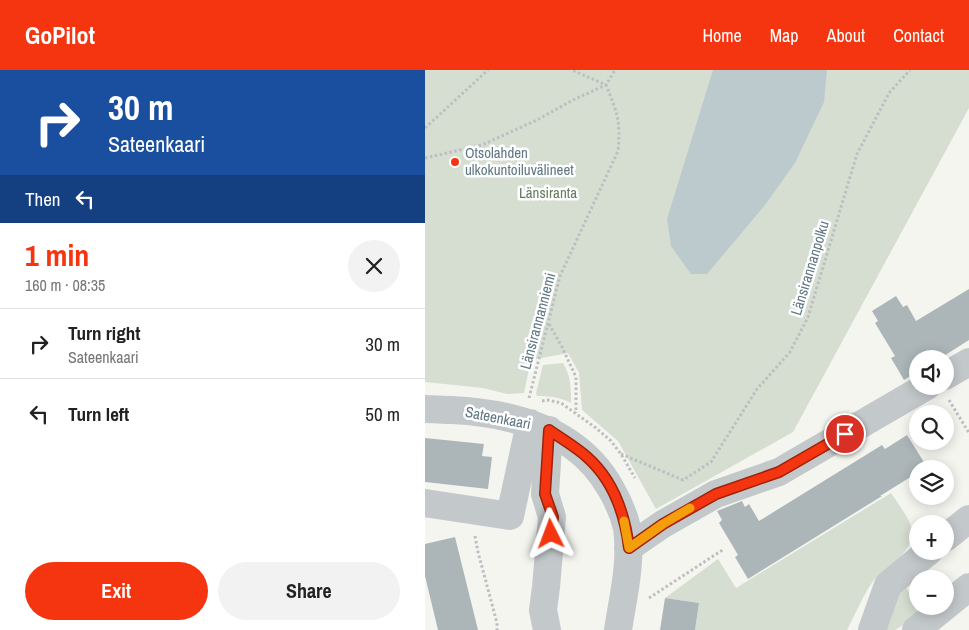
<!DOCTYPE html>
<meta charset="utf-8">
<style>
:root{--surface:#fff;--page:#f2f2f2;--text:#222;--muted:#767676;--line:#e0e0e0;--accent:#f53410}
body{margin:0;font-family:"Archivo Narrow",sans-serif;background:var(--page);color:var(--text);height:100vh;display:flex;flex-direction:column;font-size:19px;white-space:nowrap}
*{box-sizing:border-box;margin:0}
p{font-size:16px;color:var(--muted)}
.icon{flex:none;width:28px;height:28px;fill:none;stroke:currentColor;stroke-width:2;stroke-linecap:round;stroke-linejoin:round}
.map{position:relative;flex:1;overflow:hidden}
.side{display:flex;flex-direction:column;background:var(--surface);width:425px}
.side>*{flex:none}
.top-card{background:#1a4fa0;color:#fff;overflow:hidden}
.controls{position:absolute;left:484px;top:280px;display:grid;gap:10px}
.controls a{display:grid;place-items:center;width:45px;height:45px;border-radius:50%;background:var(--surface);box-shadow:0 2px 12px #0003;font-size:25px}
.pin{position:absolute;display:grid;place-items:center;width:42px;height:42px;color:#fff;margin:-21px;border:2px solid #fff;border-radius:50%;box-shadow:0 1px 5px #0007}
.me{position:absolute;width:55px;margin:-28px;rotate:357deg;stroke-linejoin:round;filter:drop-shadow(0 0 4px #0008)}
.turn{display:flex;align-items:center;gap:18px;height:105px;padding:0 25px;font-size:22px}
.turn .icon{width:65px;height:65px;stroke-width:2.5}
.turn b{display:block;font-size:35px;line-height:42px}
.then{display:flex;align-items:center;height:48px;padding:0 25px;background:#0003;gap:10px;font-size:19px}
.round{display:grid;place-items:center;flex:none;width:52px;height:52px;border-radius:26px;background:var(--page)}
.headline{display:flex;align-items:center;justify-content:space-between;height:85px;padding:0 25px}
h1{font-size:30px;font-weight:700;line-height:38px;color:var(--accent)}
.primary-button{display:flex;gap:10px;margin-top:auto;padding:10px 25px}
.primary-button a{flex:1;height:58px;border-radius:30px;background:var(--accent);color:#fff;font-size:20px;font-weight:700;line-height:58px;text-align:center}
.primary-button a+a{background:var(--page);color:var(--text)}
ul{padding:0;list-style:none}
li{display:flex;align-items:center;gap:15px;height:70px;padding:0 25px;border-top:1px solid var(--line)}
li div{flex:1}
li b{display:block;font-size:19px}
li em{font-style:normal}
header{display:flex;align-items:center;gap:30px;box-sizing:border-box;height:70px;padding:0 25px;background:var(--accent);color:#fff}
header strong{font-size:24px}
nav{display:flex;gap:28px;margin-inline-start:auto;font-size:18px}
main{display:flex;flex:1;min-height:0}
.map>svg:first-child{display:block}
.green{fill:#d6ddd1}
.water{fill:#bccace}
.building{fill:#acb6b9}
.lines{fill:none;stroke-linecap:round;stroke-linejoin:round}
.path{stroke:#bcbfc1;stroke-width:3;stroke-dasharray:2.5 2.5;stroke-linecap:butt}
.minor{stroke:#c3c8ca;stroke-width:28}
.route-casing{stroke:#9f220a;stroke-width:12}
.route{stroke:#f53410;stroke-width:9}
.slow{stroke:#f59e0b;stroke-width:9}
.poi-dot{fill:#f53410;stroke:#fff;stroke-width:2}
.labels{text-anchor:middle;stroke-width:5;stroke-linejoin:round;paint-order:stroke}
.poi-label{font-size:15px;fill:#607784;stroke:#fff;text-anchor:start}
.park-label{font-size:15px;fill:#677b60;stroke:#fff}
.street-label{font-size:15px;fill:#607784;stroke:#fff}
</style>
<header>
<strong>GoPilot</strong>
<nav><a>Home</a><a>Map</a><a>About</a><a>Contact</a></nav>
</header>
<main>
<section class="side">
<div class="top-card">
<div class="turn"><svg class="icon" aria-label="right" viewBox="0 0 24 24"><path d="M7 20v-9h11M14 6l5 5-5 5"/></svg><div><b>30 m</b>Sateenkaari</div></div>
<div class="then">Then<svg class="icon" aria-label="left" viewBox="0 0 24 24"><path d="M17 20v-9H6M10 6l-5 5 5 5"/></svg></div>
</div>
<div class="headline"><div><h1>1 min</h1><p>160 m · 08:35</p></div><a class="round"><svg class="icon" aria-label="close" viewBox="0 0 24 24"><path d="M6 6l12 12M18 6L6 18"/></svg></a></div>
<ul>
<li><svg class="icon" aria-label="right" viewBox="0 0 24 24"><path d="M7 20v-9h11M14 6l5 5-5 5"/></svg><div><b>Turn right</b><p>Sateenkaari</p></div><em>30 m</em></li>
<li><svg class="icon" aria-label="left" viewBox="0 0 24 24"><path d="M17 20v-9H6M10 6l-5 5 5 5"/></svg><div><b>Turn left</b></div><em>50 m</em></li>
</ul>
<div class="primary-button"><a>Exit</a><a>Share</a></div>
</section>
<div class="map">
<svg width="544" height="560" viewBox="0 0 544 560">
<rect width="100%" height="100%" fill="#f5f5f0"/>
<!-- green -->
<path class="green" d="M0,0H544V38L368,362L231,439L193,371L157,340L154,303L143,283L106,290L99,323L82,324L58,318L0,312Z
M138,293C146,306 146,318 146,333C135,327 124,326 112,326L111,323L118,295Z
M466,423C489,457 499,465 465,498C461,502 454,504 450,509C442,517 428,549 422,560H270L274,533L240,528L293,489L311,518Z
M479,514L488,529L493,544L491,547L470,560H454Z"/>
<!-- water -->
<path class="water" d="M288,0H402L399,32L370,93L340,135L282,204H266L246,176L242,149Z"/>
<!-- building -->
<path class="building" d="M544,219V270L514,289H492V302L479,310L466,288L470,286L450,253L453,251L447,241L471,226L478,237L482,235L491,251Z
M482,365L502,397L499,399H492V403L455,426H457L323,509L310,487L313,485L294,453L297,450L292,441L317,431L320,437L324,434L334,451L457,375L460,379Z
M0,368L59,374L57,386L67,387L63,419L0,412Z
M30,467L53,560H13L0,506V474Z
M240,528L274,533L270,560H235Z"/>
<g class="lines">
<!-- path -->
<path class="path" d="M0,58L63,0
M0,88L57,75L112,50L148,30L181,15L190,0
M124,254L137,277L151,307V343
M104,328L135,206L193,81C196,51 192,42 181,15L147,0
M524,330L544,363
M117,331L123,330L136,333L171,358L186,371L196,384L210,408
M196,384L258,410L286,392L332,319L365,282L383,247L432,84L464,23L485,0
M50,466L53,482L72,553V560
M224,528L299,479"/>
<!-- minor -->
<path class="minor" d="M520,306L544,292
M0,339C9,339 18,340 27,340C89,343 154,361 186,419C193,431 199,445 202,458C207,492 198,527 193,560
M0,433L85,446L105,353
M520,468L544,449
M203,478L238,454L291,424L354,402L502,316
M122,560L118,540L121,517L127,447L120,424L124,360
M447,560L463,515L504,481
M491,560L544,517"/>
</g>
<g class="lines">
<!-- route casing -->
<g class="route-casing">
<path id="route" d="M126,464L128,447L120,424L124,360C137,369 151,377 162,387C188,410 200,445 204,478L238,454L291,424L354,402L420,364"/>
</g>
<!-- route -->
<use href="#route" class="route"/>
<!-- slow -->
<path class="slow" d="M199,451L204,478L238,454L265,438"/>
</g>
<!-- markers -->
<circle class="poi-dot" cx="30" cy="92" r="5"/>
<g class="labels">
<!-- poi labels -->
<g class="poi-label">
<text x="40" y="88">Otsolahden<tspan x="40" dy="17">ulkokuntoiluvälineet</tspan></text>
</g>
<!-- park labels -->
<g class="park-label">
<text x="123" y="128">Länsiranta</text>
</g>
<!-- street labels -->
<g class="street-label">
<text transform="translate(385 198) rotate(-73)" y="5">Länsirannanpolku</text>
<text transform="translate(113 251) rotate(-75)" y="5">Länsirannanniemi</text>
<text transform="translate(73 348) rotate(11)" y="5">Sateenkaari</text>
</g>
</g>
</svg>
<div class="controls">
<a><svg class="icon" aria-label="sound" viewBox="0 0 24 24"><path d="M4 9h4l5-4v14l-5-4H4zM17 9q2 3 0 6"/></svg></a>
<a><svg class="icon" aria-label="search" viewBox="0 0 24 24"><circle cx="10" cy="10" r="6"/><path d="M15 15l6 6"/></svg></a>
<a><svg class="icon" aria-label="layers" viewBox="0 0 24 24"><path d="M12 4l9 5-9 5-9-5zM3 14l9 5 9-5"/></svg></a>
<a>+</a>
<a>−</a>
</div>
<div class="pin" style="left:420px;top:364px;background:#d93025"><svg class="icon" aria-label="arrive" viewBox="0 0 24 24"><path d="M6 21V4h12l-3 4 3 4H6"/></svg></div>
<svg class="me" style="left:126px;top:464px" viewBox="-20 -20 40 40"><path d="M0-17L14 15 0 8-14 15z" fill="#f53410" stroke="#fff" stroke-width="4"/></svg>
</div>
</main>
